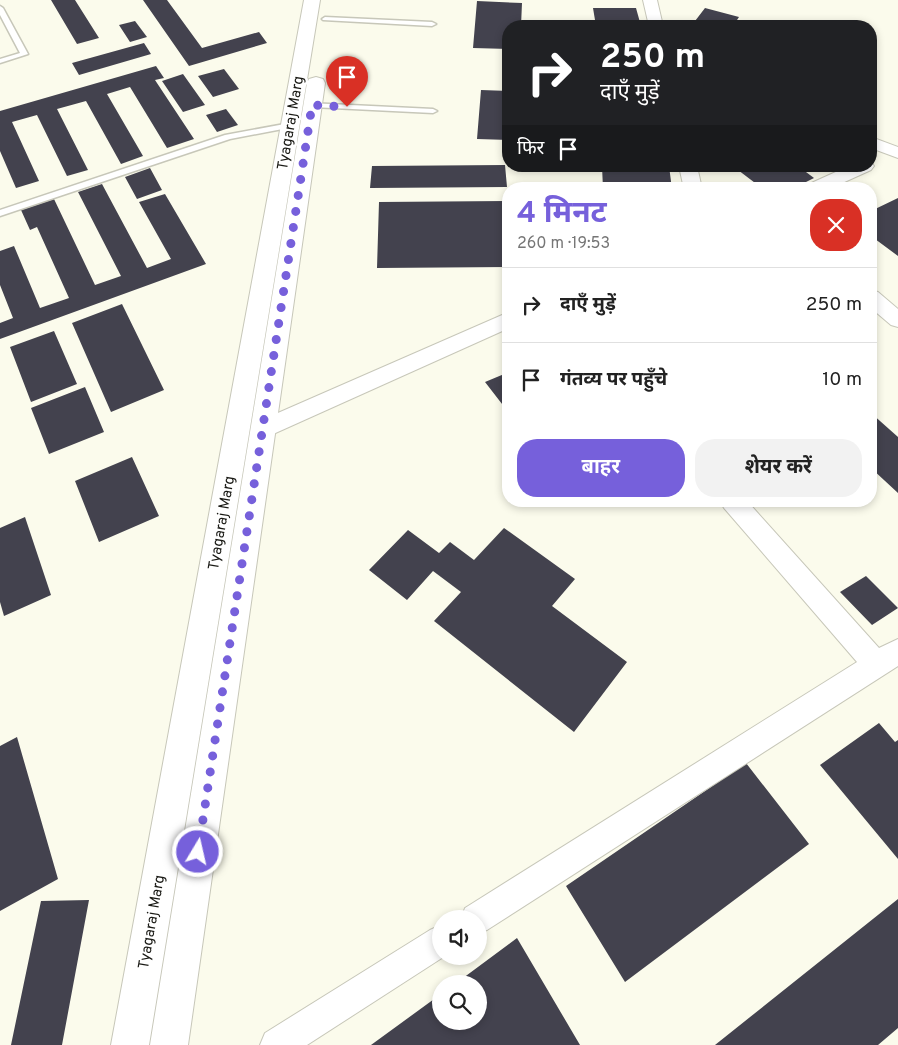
<!DOCTYPE html>
<html lang="hi">
<meta charset="utf-8">
<style>
:root{--surface:#fff;--page:#f2f2f2;--text:#222;--muted:#767676;--line:#e0e0e0;--accent:#7660db}
body{margin:0;font-family:Overpass,"Noto Sans Devanagari",sans-serif;background:var(--page);color:var(--text);height:100vh;display:flex;flex-direction:column;font-size:19px;white-space:nowrap}
*{box-sizing:border-box;margin:0}
p{font-size:16px;color:var(--muted)}
.icon{flex:none;width:28px;height:28px;fill:none;stroke:currentColor;stroke-width:2;stroke-linecap:round;stroke-linejoin:round}
.map{position:relative;flex:1;overflow:hidden}
.sheet{position:absolute;left:502px;top:182px;width:375px;height:325px;display:flex;flex-direction:column;background:var(--surface);border-radius:20px;box-shadow:0 2px 8px #0003}
.sheet>*{flex:none}
.banner{position:absolute;left:502px;top:20px;width:375px;height:152px;border-radius:20px;box-shadow:0 2px 8px #0003;background:#202124;color:#fff;overflow:hidden}
.controls{position:absolute;left:432px;top:910px;display:grid;gap:10px}
.controls a{display:grid;place-items:center;width:55px;height:55px;border-radius:50%;background:var(--surface);box-shadow:0 2px 8px #0003;font-size:25px}
.pin{position:absolute;display:grid;place-items:center;width:42px;height:42px;color:#fff;margin:-51px -21px;border-radius:50% 50% 50% 0;rotate:-45deg;box-shadow:0 0 5px #0007}
.pin .icon{rotate:45deg}
.me{position:absolute;width:55px;margin:-28px;rotate:9deg;stroke-linejoin:round;filter:drop-shadow(0 0 4px #0008)}
.turn{display:flex;align-items:center;gap:18px;height:105px;padding:0 15px;font-size:22px}
.turn .icon{width:65px;height:65px;stroke-width:2.5}
.turn b{display:block;font-size:35px;line-height:42px}
.then{display:flex;align-items:center;height:48px;padding:0 15px;background:#0003;gap:10px;font-size:19px}
.round{display:grid;place-items:center;flex:none;width:52px;height:52px;border-radius:20px;background:var(--page)}
.headline{display:flex;align-items:center;justify-content:space-between;height:85px;padding:0 15px}
h1{font-size:30px;font-weight:700;line-height:38px;color:var(--accent)}
.action{display:flex;gap:10px;margin-top:auto;padding:10px 15px}
.action a{flex:1;height:58px;border-radius:20px;background:var(--accent);color:#fff;font-size:20px;font-weight:700;line-height:58px;text-align:center}
.action a+a{background:var(--page);color:var(--text)}
ul{padding:0;list-style:none}
li{display:flex;align-items:center;gap:15px;height:75px;padding:0 15px;border-top:1px solid var(--line)}
li div{flex:1}
li b{display:block;font-size:19px}
li em{font-style:normal}
.map>svg:first-child{display:block}
.building{fill:#43424e}
.lines{fill:none;stroke-linecap:round;stroke-linejoin:round}
.service-casing{stroke:#c7c7b9;stroke-width:3}
.minor-casing{stroke:#c7c7b9;stroke-width:2}
.tertiary-casing{stroke:#c7c7b9;stroke-width:2}
.service{fill:#fff;fill-rule:evenodd}
.minor{fill:#fff;fill-rule:evenodd}
.tertiary{fill:#fff;fill-rule:evenodd}
.route{stroke:#7660db;stroke-width:9;stroke-dasharray:0 16.2}
.labels{text-anchor:middle;stroke-width:5;stroke-linejoin:round;paint-order:stroke}
.street-label{font-size:15px;fill:#1a1a15;stroke:#fff}
</style>
<div class="map">
<svg width="898" height="1045" viewBox="0 0 898 1045">
<rect width="100%" height="100%" fill="#fbfbec"/>
<!-- building -->
<path class="building" d="M51,0H75L99,38L77,44Z
M143,0H167L202,48L259,32L267,43L189,66Z
M477,1L522,3L521,26H509V49L473,48Z
M593,8H636L641,26H596Z
M705,8L739,17L733,26L692,25Z
M135,21L147,37L130,42L119,25Z
M144,43L151,54L79,75L72,63Z
M156,66L164,78L155,80L194,139L167,148L130,87L107,94L143,156L121,164L86,101L57,109L88,170L67,176L37,115L12,122L39,181L16,188L0,151V111Z
M224,69L239,89L213,97L198,76Z
M183,74L205,105L183,112L162,81Z
M481,90L509,91V140L477,139Z
M226,109L238,125L217,132L206,115Z
M505,165L507,187L370,188L372,166Z
M602,166H669L672,189H603Z
M746,166H798L814,178L792,189H763L738,170Z
M150,168L162,190L137,199L125,177Z
M102,184L147,268L171,259L139,202L165,194L206,264L0,339V323L13,318L0,285V251L14,246L40,308L69,298L37,227L30,230L21,210L54,199L95,285L121,276L78,192Z
M898,198V256L871,236V211Z
M506,201L509,267L377,268L379,202Z
M122,304L164,390L111,412L72,323Z
M54,331L77,384L31,402L10,347Z
M509,372V413L485,382Z
M85,387L104,432L49,454L31,408Z
M871,413L898,437V493L871,468Z
M132,457L159,516L99,542L75,481Z
M25,517L51,595L4,616L0,602V528Z
M504,528L575,579L552,606L627,662L574,732L434,621L461,592L433,571L407,600L369,570L408,530L439,553L450,542L474,560Z
M866,576L898,608L872,625L840,592Z
M879,723L895,742L898,740V859L820,765Z
M17,737L58,879L0,911V746Z
M746,763L809,844L625,982L566,886Z
M898,899V1028L878,1045H715Z
M89,900L62,1045H11L41,901Z
M517,938L580,1045H371L441,994V1021H479V984H455Z"/>
<g class="lines">
<!-- service casing -->
<g class="service-casing">
<path id="service" d="M0,6L3,8L28,54L0,63V59L20,53L0,15Z
M325,17L432,22L436,24L432,26L323,20L322,19Z
M309,103L433,109L437,111L433,113L312,107L308,105Z
M290,123L294,125L293,127L230,139L0,216V210L225,135Z"/>
</g>
<!-- minor casing -->
<g class="minor-casing">
<path id="minor" d="M643,0H657L663,26H649Z
M871,137L898,147V158L871,148Z
M871,162L874,166L871,170L829,189H804L807,185L849,166H871Z
M679,166H697L702,189H684Z
M871,290L878,292L898,309V327L891,325L871,308Z
M509,312V328L271,435L263,438L255,435L252,429L255,423Z
M720,501H747L879,648L898,639V666L487,930L479,933V919H461L465,908L857,662L724,508Z
M441,925V956H445L307,1045H260L265,1033L430,930Z"/>
</g>
<!-- tertiary casing -->
<g class="tertiary-casing">
<path id="tertiary" d="M304,0H320L149,1045H111Z
M316,77L323,79L325,83L188,1045H150L307,83L309,79Z"/>
</g>
<!-- service -->
<use href="#service" class="service"/>
<!-- minor -->
<use href="#minor" class="minor"/>
<!-- tertiary -->
<use href="#tertiary" class="tertiary"/>
</g>
<g class="lines">
<!-- route -->
<path class="route" d="M198,852L312,105L347,107"/>
</g>
<g class="labels">
<!-- street labels -->
<g class="street-label">
<text transform="translate(290 123) rotate(-80)" y="5">Tyagaraj Marg</text>
<text transform="translate(221 523) rotate(-80)" y="5">Tyagaraj Marg</text>
<text transform="translate(151 922) rotate(-80)" y="5">Tyagaraj Marg</text>
</g>
</g>
</svg>
<div class="controls">
<a><svg class="icon" aria-label="sound" viewBox="0 0 24 24"><path d="M4 9h4l5-4v14l-5-4H4zM17 9q2 3 0 6"/></svg></a>
<a><svg class="icon" aria-label="search" viewBox="0 0 24 24"><circle cx="10" cy="10" r="6"/><path d="M15 15l6 6"/></svg></a>
</div>
<div class="pin" style="left:347px;top:107px;background:#d93025"><svg class="icon" aria-label="arrive" viewBox="0 0 24 24"><path d="M6 21V4h12l-3 4 3 4H6"/></svg></div>
<svg class="me" style="left:198px;top:852px" viewBox="-20 -20 40 40"><circle r="17" fill="#7660db" stroke="#fff" stroke-width="3"/><path d="M0-11L8 9 0 5-8 9z" fill="#fff"/></svg>
<div class="banner">
<div class="turn"><svg class="icon" aria-label="right" viewBox="0 0 24 24"><path d="M7 20v-9h11M14 6l5 5-5 5"/></svg><div><b>250 m</b>दाएँ मुड़ें</div></div>
<div class="then">फिर<svg class="icon" aria-label="arrive" viewBox="0 0 24 24"><path d="M6 21V4h12l-3 4 3 4H6"/></svg></div>
</div>
<section class="sheet">
<div class="headline"><div><h1>4 मिनट</h1><p>260 m · 19:53</p></div><a class="round" style="background:#d93025;color:#fff"><svg class="icon" aria-label="close" viewBox="0 0 24 24"><path d="M6 6l12 12M18 6L6 18"/></svg></a></div>
<ul>
<li><svg class="icon" aria-label="right" viewBox="0 0 24 24"><path d="M7 20v-9h11M14 6l5 5-5 5"/></svg><div><b>दाएँ मुड़ें</b></div><em>250 m</em></li>
<li><svg class="icon" aria-label="arrive" viewBox="0 0 24 24"><path d="M6 21V4h12l-3 4 3 4H6"/></svg><div><b>गंतव्य पर पहुँचे</b></div><em>10 m</em></li>
</ul>
<div class="action"><a>बाहर</a><a>शेयर करें</a></div>
</section>
</div>
